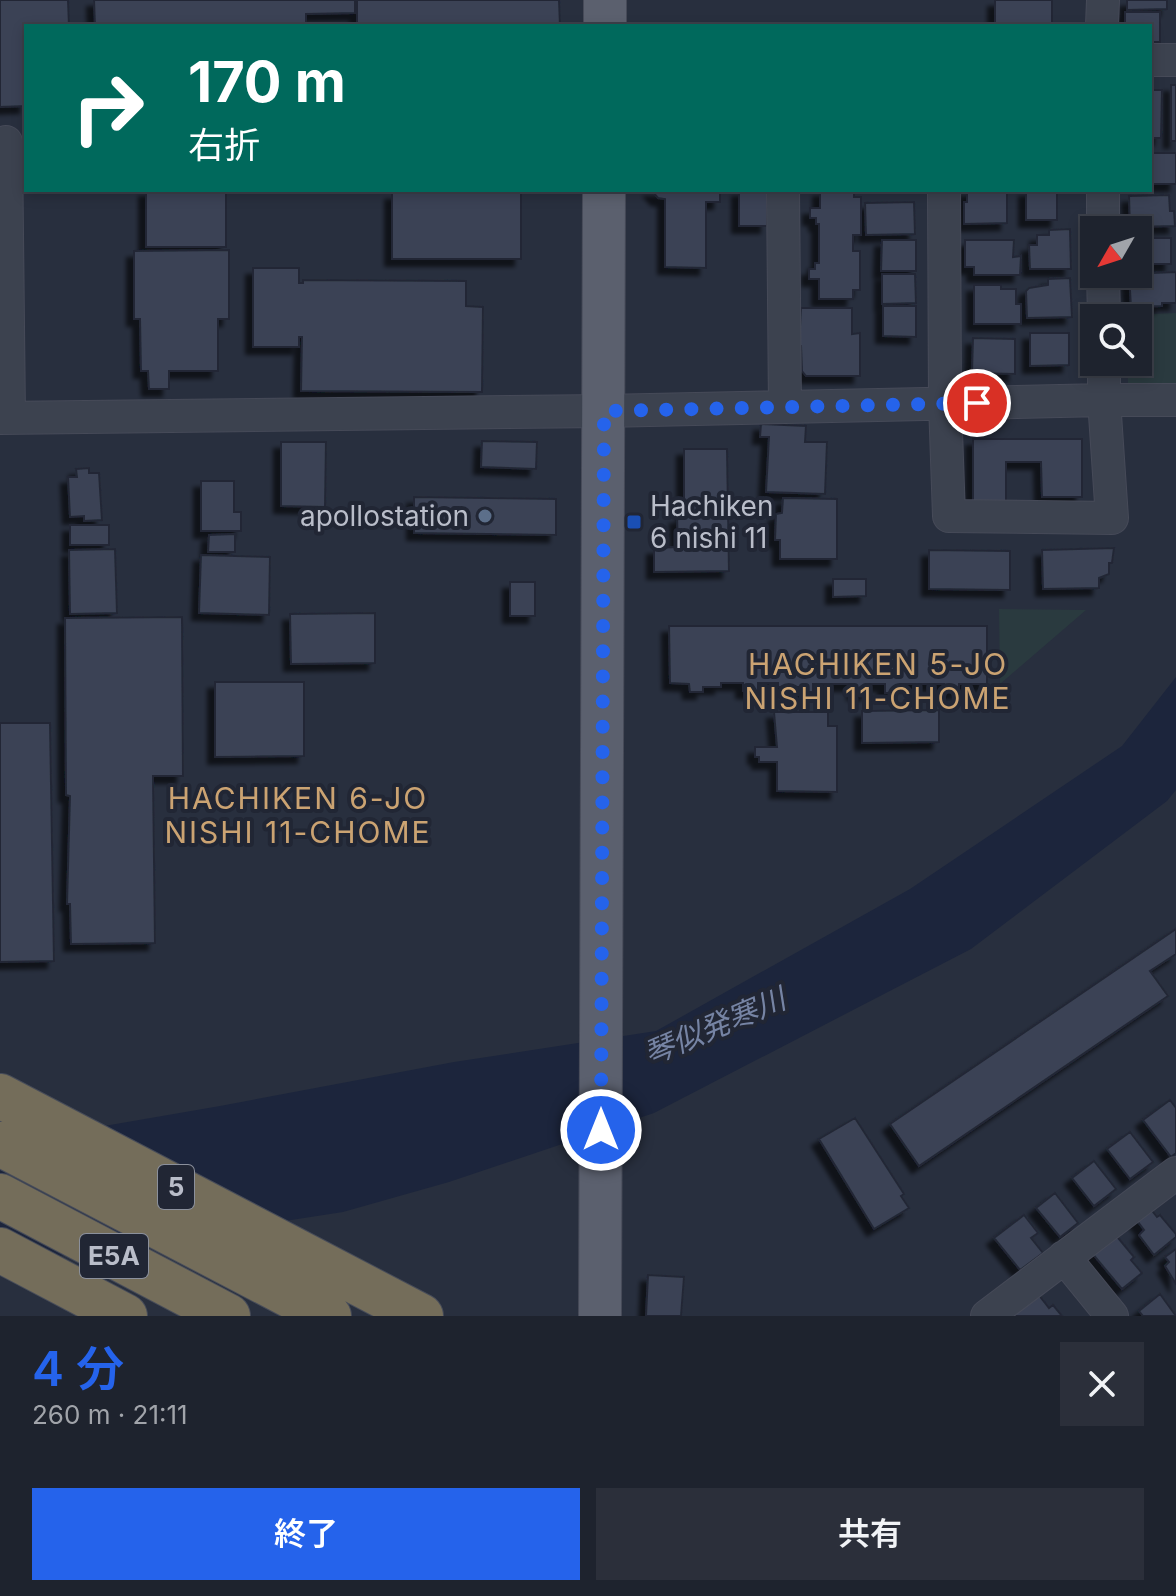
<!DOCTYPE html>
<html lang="ja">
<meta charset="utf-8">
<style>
:root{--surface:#1e232e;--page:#2b2f3a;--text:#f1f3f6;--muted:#a1a4aa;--line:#3c404a;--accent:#2563eb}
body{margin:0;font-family:Inter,"Noto Sans JP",sans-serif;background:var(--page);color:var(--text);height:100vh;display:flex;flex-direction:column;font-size:30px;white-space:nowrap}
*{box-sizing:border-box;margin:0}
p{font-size:26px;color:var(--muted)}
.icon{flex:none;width:44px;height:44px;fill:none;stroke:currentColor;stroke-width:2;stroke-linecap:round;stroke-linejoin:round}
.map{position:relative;height:1316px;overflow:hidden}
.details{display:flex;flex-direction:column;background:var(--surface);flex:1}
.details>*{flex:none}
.banner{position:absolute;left:24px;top:24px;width:1128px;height:168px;border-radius:0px;box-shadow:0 4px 12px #0003,0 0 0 2px var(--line);background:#00695c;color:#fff;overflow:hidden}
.needle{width:52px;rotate:231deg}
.tools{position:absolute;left:1080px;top:216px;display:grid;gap:16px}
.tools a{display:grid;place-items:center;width:72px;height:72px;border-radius:0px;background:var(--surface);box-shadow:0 4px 12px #0003,0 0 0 2px var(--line);font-size:40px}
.pin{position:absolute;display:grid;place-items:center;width:68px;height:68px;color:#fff;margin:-34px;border:4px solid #fff;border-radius:50%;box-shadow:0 2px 8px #0007}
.me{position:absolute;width:88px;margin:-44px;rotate:0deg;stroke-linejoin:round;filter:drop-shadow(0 0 6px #0008)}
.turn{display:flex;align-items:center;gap:28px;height:168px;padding:0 32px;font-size:36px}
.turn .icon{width:104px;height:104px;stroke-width:2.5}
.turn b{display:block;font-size:56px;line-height:68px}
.round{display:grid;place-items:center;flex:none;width:84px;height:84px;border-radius:0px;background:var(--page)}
.headline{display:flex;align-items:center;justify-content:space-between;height:136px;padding:0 32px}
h1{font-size:48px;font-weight:600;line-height:60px;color:var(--accent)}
.action{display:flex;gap:16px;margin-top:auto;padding:16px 32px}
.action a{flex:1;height:92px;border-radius:0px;background:var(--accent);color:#fff;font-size:32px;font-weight:600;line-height:92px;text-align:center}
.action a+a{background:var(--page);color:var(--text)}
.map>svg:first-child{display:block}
.green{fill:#2a3a3f}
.water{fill:#1c253c}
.building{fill:#3b4354;stroke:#232836;stroke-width:2;filter:url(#shadow)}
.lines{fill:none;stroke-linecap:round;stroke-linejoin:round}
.minor-casing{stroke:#464a58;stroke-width:34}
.major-casing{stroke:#464a58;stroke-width:44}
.highway-casing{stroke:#474c59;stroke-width:46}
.minor{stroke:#3c424f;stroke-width:32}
.major{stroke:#5b606e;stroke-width:42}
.highway{stroke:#746d5a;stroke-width:44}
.route{stroke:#2563eb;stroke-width:14;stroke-dasharray:0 25.2}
.service-dot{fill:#5c6f8a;stroke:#212634;stroke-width:3}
.transit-dot{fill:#1a4fb4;stroke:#212634;stroke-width:3}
.labels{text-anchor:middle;stroke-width:8;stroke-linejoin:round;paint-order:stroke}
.shield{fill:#212634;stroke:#8b909c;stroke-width:2}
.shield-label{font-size:26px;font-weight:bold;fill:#b9bdc9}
.poi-label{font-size:28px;fill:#b9bdc9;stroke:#212634;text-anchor:start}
.neighbourhood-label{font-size:30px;letter-spacing:2px;fill:#cba372;stroke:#212634}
.water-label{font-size:30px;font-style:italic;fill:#7684a4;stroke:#212634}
</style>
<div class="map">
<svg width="1176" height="1316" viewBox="0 0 1176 1316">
<defs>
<filter id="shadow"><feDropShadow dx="-7" dy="7" stdDeviation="2" flood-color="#0009"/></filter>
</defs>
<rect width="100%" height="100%" fill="#282f3e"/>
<!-- green -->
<path class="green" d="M1176,313V383L1128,386V362H1138V318H1129V315Z
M999,609L1086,610L1000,684Z"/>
<!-- water -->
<path class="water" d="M1176,677V790L1167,801L971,949L654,1113L449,1182L343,1212L0,1265V1144L220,1106L454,1062L656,1031L910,889L1122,746Z"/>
<!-- building -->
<path class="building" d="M0,0H68L69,26H26V106L0,107Z
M94,0H355V13L306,14V26H95Z
M357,0H559L560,26H357Z
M995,0H1052V26H995Z
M1127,0H1167V9L1127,10Z
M1125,12H1160V42H1150V26H1125Z
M1171,85H1176V141H1171Z
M1150,90H1162L1161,138H1150Z
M1150,153H1176V184H1150Z
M146,190H226V247H146Z
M651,190H720V202H706V268L665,267V199L658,198Z
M739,190H767V226H739Z
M820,190H854V197H861V235H853V251H860V290H853V299H819V279H809V269H815V263H819V224H816V218H810V208H820Z
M967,190H1007V223L964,224V202H967Z
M1026,190H1057V220H1026Z
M392,193H521V259H392Z
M1169,195L1170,211H1174L1175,226L1130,227L1129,196Z
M914,202L915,234L866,235L865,203Z
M1070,229L1071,269H1030L1029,245H1037V235H1049V230Z
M1138,238H1171V264H1138Z
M882,240H916V271H881Z
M965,240H1014L1013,257L1021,256L1020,275H974V267H965Z
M229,250V319H218V371H169V389H149L148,371H141L140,319H134V251Z
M253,268H299V283H303V280L466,281V306L483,307L482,392L301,391L302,337H299V347H253Z
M1176,272V303H1162V306L1131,307L1129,274Z
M882,274H915L916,303L882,304Z
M1070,278L1072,317L1027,318L1026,291L1029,288L1048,285V279Z
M974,285H1001V289H1016V304H1021V324H974Z
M883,306H916V337L883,336Z
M801,308H852V334L860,333V376H806L802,371L801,346H799Z
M1030,333H1069V365L1030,366Z
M973,338L1015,339V374L972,373Z
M761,424L806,426L805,442H827L825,494L766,492L769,437H760Z
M973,439H1082V497H1042L1041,462H1006V502H973Z
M482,441L537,442L536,469L481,467Z
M281,442H326L325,507L281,506Z
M684,449H727L729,571L654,572V548L678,547L677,517H684Z
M89,468V473H99L102,520L84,521V516L70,517L68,477H77L76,469Z
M201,481H234V512H241V531H201Z
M414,497L556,499V535L414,533Z
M783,498L837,499V559H780V540H775L776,514L782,513Z
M70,525H109V545H70Z
M235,534V552H208L209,535Z
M1114,548L1112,563H1109V574L1099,578V588L1043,589L1042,550Z
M115,549L117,613L70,614L69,550Z
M929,550L1010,551V590L929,589Z
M201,555L270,557L269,615L199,613Z
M833,579H866V596L833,597Z
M510,582H535V616H510Z
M375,613V663L291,664L290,614Z
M182,617L183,776H153L155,943L71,944L70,904H67L70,796L66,795L65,618Z
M669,626H987V684H959V692H944V684H900V693H885V684H868V693H854V684H813V692H799V687H778V683H758V692L743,691V683H721V687H703V692H690L689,684L670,683Z
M215,682H304V756L215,757Z
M939,710V742L862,743V711Z
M774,712H828V726H837V792L777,791V762H759V757H755V747H777Z
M0,723H50L54,961L0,962Z
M1176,929V954L1150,971L1168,996L919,1166L890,1124Z
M1170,1100L1176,1108V1153L1171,1157L1143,1120Z
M855,1118L904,1194L901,1196L909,1208L874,1229L819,1139Z
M1130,1132L1153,1162L1130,1179L1107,1149Z
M1094,1161L1116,1189L1094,1206L1072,1178Z
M1055,1193L1078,1223L1060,1237L1036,1208Z
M1149,1207L1157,1217L1160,1215L1176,1234V1237L1154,1255L1139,1235L1144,1230L1135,1218Z
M1024,1215L1038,1233L1031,1238L1043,1253L1020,1270L994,1238Z
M1114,1233L1134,1257L1131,1260L1142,1273L1122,1289L1091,1252Z
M1176,1249V1284L1165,1266L1169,1262L1165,1257Z
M648,1275L684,1277L681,1316H646Z
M1038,1294L1049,1308L1053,1305L1062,1316H1013Z
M1160,1294L1176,1316H1143L1139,1311Z"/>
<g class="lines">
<!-- minor casing -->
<g class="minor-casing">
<path id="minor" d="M1102,26L1103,0
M1150,60H1176
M6,142L9,418
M783,190L785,407
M944,190L945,403L949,516L1112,518L1104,400H1176
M1103,190V230
M1103,274L1104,318
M0,418L604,411L1104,400V362
M1064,1257L1112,1316
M987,1316L1176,1173"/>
</g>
<!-- major casing -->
<g class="major-casing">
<path id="major" d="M605,26V0
M600,1316L604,190"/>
</g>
<!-- highway casing -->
<g class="highway-casing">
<path id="highway" d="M0,1096L421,1316
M0,1144L329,1316
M0,1196L228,1316
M0,1250L125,1316"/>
</g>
<!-- minor -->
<use href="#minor" class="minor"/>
<!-- major -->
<use href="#major" class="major"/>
<!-- highway -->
<use href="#highway" class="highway"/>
</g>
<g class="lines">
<!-- route -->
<path class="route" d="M601,1130L604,411L977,403"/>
</g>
<!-- markers -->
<circle class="service-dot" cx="485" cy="516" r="8"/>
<rect class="transit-dot" x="626" y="514" width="16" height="16" rx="4"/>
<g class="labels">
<!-- shield labels -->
<g class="shield">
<rect x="158" y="1165" width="36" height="44" rx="6"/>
<rect x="80" y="1234" width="68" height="44" rx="6"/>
</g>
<g class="shield-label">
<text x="176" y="1196">5</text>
<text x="114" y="1265">E5A</text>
</g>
<!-- poi labels -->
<g class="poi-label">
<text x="650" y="516">Hachiken<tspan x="650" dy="32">6 nishi 11</tspan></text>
<text x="469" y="526" text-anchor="end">apollostation</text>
</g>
<!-- neighbourhood labels -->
<g class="neighbourhood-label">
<text x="878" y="675">HACHIKEN 5-JO<tspan x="878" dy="34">NISHI 11-CHOME</tspan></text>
<text x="298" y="809">HACHIKEN 6-JO<tspan x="298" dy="34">NISHI 11-CHOME</tspan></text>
</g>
<!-- water labels -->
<g class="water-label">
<text transform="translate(715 1027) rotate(-23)" y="10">琴似発寒川</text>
</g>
</g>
</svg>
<div class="tools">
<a><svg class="needle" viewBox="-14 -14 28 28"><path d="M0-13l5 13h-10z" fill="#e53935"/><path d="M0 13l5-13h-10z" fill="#a1a4aa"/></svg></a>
<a><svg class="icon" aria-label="search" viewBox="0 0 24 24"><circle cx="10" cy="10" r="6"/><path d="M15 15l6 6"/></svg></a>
</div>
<div class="pin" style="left:977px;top:403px;background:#d93025"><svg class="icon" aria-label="arrive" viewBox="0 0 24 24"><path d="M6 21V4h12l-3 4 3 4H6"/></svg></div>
<svg class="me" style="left:601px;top:1130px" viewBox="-20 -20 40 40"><circle r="17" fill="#2563eb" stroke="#fff" stroke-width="3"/><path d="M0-11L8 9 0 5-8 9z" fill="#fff"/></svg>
<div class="banner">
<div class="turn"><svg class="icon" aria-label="right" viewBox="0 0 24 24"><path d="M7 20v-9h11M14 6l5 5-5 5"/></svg><div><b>170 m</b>右折</div></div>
</div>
</div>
<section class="details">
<div class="headline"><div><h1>4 分</h1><p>260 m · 21:11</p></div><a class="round"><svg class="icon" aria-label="close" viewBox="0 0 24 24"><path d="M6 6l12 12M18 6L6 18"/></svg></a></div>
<div class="action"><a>終了</a><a>共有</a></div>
</section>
